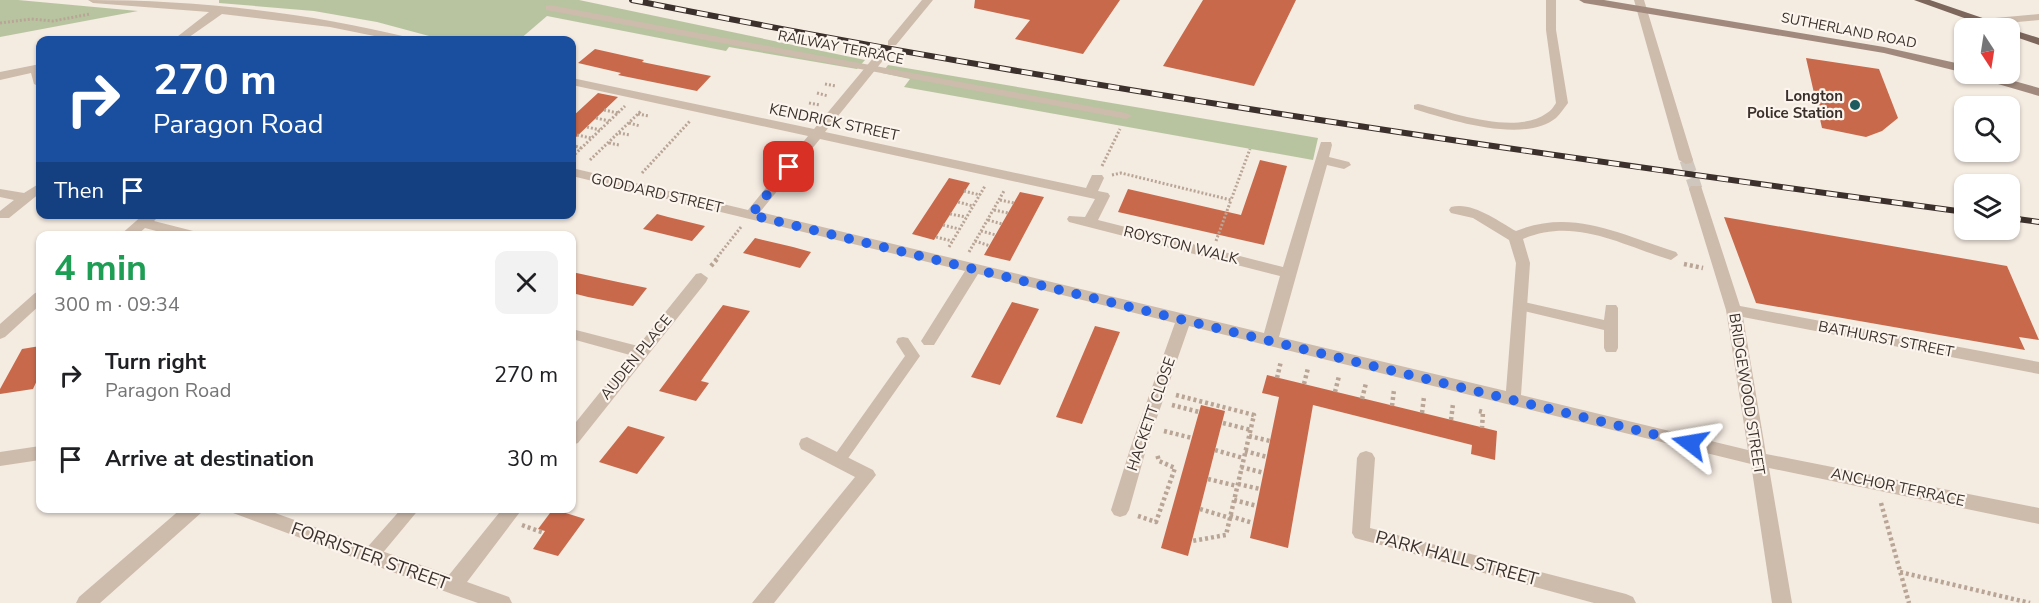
<!DOCTYPE html>
<meta charset="utf-8">
<style>
:root{--surface:#fff;--page:#f2f2f2;--text:#202124;--muted:#757577}
body{margin:0;font-family:"Nunito Sans",sans-serif;background:var(--page);color:var(--text);height:100vh;display:flex;flex-direction:column;font-size:22px;white-space:nowrap}
*{box-sizing:border-box;margin:0}
p{font-size:20px;color:var(--muted)}
.icon{flex:none;width:33px;height:33px;fill:none;stroke:currentColor;stroke-width:2;stroke-linecap:round;stroke-linejoin:round}
.map{position:relative;flex:1;overflow:hidden}
.sheet{position:absolute;left:36px;top:231px;width:540px;height:282px;display:flex;flex-direction:column;background:var(--surface);border-radius:12px;box-shadow:0 2px 4px #0004}
.sheet>*{flex:none}
.banner{position:absolute;left:36px;top:36px;width:540px;height:183px;border-radius:12px;box-shadow:0 2px 4px #0004;background:#1a4fa0;color:#fff;overflow:hidden}
.needle{width:39px;rotate:168deg}
.fabs{position:absolute;left:1954px;top:18px;display:grid;gap:12px}
.fabs a{display:grid;place-items:center;width:66px;height:66px;border-radius:12px;background:var(--surface);box-shadow:0 2px 4px #0004;font-size:30px}
.pin{position:absolute;display:grid;place-items:center;width:51px;height:51px;color:#fff;margin:-26px;border-radius:12px;box-shadow:0 3px 9px #0006}
.me{position:absolute;width:66px;margin:-33px;rotate:284deg;stroke-linejoin:round;filter:drop-shadow(0 0 4px #0008)}
.turn{display:flex;align-items:center;gap:21px;height:126px;padding:0 18px;font-size:27px}
.turn .icon{width:78px;height:78px;stroke-width:2.5}
.turn b{display:block;font-size:42px;line-height:51px}
.then{display:flex;align-items:center;height:57px;padding:0 18px;background:#0003;gap:12px;font-size:22px}
.round{display:grid;place-items:center;flex:none;width:63px;height:63px;border-radius:12px;background:var(--page)}
.overview{display:flex;align-items:center;justify-content:space-between;height:102px;padding:0 18px}
h1{font-size:36px;font-weight:700;line-height:45px;color:#1e9e55}
ul{padding:0;list-style:none}
li{display:flex;align-items:center;gap:18px;height:84px;padding:0 18px}
li div{flex:1}
li b{display:block;font-size:22px}
li em{font-style:normal}
.map>svg:first-child{display:block}
.green{fill:#b8c4a0}
.building{fill:#c8694b}
.lines{fill:none;stroke-linecap:round;stroke-linejoin:round}
.street-tunnel{stroke:#cfc6bd;stroke-width:13;stroke-dasharray:13 6;stroke-linecap:butt}
.path-far1{stroke:#b9a596;stroke-width:3;stroke-dasharray:2 2;stroke-linecap:butt}
.path{stroke:#b9a596;stroke-width:4.5;stroke-dasharray:3 3;stroke-linecap:butt}
.lane{fill:#cdbbac;fill-rule:evenodd}
.street{fill:#cdbbac;fill-rule:evenodd}
.secondary{fill:#a18a7d;fill-rule:evenodd}
.primary{fill:#7d675c;fill-rule:evenodd}
.rail-casing{stroke:#3b302b;stroke-width:6}
.rail{stroke:#fbf5ee;stroke-width:4;stroke-dasharray:11;stroke-linecap:butt}
.route{stroke:#2563eb;stroke-width:10;stroke-dasharray:0 18}
.poi-dot{fill:#1f5a5e;stroke:#fbf5ee;stroke-width:2}
.labels{text-anchor:middle;stroke-width:4.5;stroke-linejoin:round;paint-order:stroke}
.far-street-label{font-size:14px;fill:#3b302b;stroke:#fbf5ee}
.poi-label{font-size:15px;font-weight:bold;fill:#3b302b;stroke:#fbf5ee;text-anchor:end}
.street-label{font-size:15px;fill:#3b302b;stroke:#fbf5ee}
.near-street-label{font-size:18px;fill:#3b302b;stroke:#fbf5ee}
</style>
<div class="map">
<svg width="2039" height="603" viewBox="0 0 2039 603">
<rect width="100%" height="100%" fill="#f4ebe1"/>
<!-- green -->
<path class="green" d="M0,0H18L138,11L0,37Z
M219,0H579L865,60L857,69L729,47L726,51L547,16L519,40H444L377,22L314,11L219,3Z
M888,65L1318,138L1313,160L904,87L910,79L882,73Z"/>
<!-- building -->
<path class="building" d="M975,0H1120L1083,54L1015,39L1030,20L974,8Z
M1203,0H1296L1254,86L1163,66Z
M595,49L644,60L642,62L711,76L697,91L618,75L621,73L578,63Z
M1806,58L1879,69L1898,118L1882,131L1866,137L1822,128Z
M598,93L618,97L572,141V117Z
M1260,160L1287,166L1264,245L1118,212L1128,189L1241,215Z
M949,178L970,183L934,240L912,234Z
M1020,192L1044,197L1010,261L984,255Z
M657,214L668,217L705,226L692,241L643,229Z
M1724,217L2007,266L2039,340L2019,337L2025,350L1756,303Z
M755,238L793,247L811,252L800,268L743,253Z
M572,272L618,282L647,288L633,306L588,297L572,293Z
M1012,302L1039,309L1000,385L971,377Z
M723,305L750,311L701,381L709,383L696,401L659,391Z
M1095,326L1120,332L1082,424L1056,417Z
M40,346V374L33,389L0,394V389L22,349Z
M1267,375L1497,431L1495,460L1471,454L1472,445L1313,405L1288,548L1250,538L1279,397L1262,393Z
M1201,405L1225,411L1188,556L1161,548Z
M628,426L665,437L637,474L599,462Z
M553,509L585,519L558,556L533,549L545,531L538,529Z"/>
<g class="lines">
<!-- street-tunnel -->
<path class="street-tunnel" d="M1686,160L1696,189"/>
<!-- path-far1 -->
<path class="path-far1" d="M0,23L31,19L53,21L90,14
M825,84L836,86
M817,93L828,96
M809,103L820,105
M604,110L618,113
M801,112L812,114
M638,114L649,116
M596,118L609,121
M629,123L640,126
M587,127L600,130
M619,133L630,135
M577,135L591,138
M609,143L619,145
M572,145L581,148
M572,157L625,106
M590,160L641,111
M1102,166L1120,129
M642,173L690,121
M1112,175L1121,173L1231,200L1250,149
M964,191L980,195
M1000,200L1014,203
M958,202L973,206
M994,210L1008,213
M950,214L966,217
M988,220L1002,224
M943,225L959,229
M981,231L996,235
M936,237L952,241
M975,241L990,246
M1216,241L1231,200
M949,247L985,186
M969,252L1004,191
M715,260L741,227"/>
<!-- path -->
<path class="path" d="M1684,264L1703,268
M711,266L717,259
M1277,378L1281,361
M1304,384L1308,368
M1335,392L1339,376
M1176,395L1254,415L1226,535L1192,541
M1362,399L1366,383
M1172,405L1199,412
M1392,406L1394,390
M1479,411L1483,412L1482,428
M1422,413L1424,397
M1451,420L1453,404
M1223,423L1251,430
M1164,431L1192,438
M1249,436L1270,441
M1215,450L1243,458
M1245,451L1267,457
M1241,467L1264,473
M1208,479L1237,486
M1238,484L1260,489
M1234,500L1257,506
M1881,503L1909,603
M1200,509L1230,518
M1138,516L1156,522L1175,468L1159,461L1157,454
M1230,516L1253,523
M522,525L544,533
M1900,572L2030,603"/>
<!-- lane -->
<path class="lane" d="M1546,0H1556V30L1568,103C1564,108 1560,114 1556,118C1523,144 1450,120 1414,109V105L1418,104C1451,112 1516,136 1547,113C1551,111 1554,106 1556,103L1546,30Z
M550,5L1126,113L1132,116L1126,119L546,10V6Z
M2039,14V20L1984,25L1979,22L1984,19Z
M1520,301L1604,320L1606,305H1616L1618,308V348L1616,352H1606L1604,348V330L1515,309L1513,306Z
M903,337L908,338L920,356L844,464L839,466L834,464L831,460L834,456L905,356L896,342L898,338Z
M402,508H420L376,561L370,563L364,561L362,556L364,551Z"/>
<!-- street -->
<path class="street" d="M88,0C196,0 306,12 411,38L413,40H394L330,27L222,14L185,40H173L209,12L93,3Z
M922,0H933L896,45H888V41Z
M1634,0H1644L1693,160L1691,163L1686,164L1679,160Z
M883,50L889,53L825,132L1086,188L1092,175H1102L1104,178L1098,191L1108,193L1110,196L1098,220L1283,267L1320,145L1321,142H1331L1332,145L1329,157L1349,162L1351,165L1344,169L1327,165L1279,337L1506,391L1516,263L1509,240L1473,218L1451,213L1449,210L1451,207C1472,201 1498,221 1516,231C1574,208 1620,235 1676,252L1678,255L1671,260C1620,245 1576,217 1523,239L1530,263L1521,395L1748,450L1726,310L1689,189L1691,186H1701L1740,306L2039,362V374L1743,317L1766,454L2039,508V524L1769,468L1792,603H1772L1751,464L1189,326L1147,446L1129,510L1126,515L1120,517L1114,515L1111,510L1131,446L1175,323L978,274L934,345H924L921,341L965,271L572,176V168L748,210L808,136L572,85V78L814,129L879,51ZM820,139L1095,199L1085,217L1069,216L1067,219L1069,222L1280,276L1264,333L760,212Z
M40,64V87L34,84L31,73L0,80V72Z
M40,183V193L9,218H0V211L14,200L0,197V189L24,193Z
M144,214H161L154,221L201,233L203,236H175L145,228L136,236H119Z
M701,273L708,278L706,282L578,443L572,445V427L630,355L572,339V329L638,346L696,274Z
M40,292V305L5,337L0,339V324L35,293Z
M807,437L873,470L876,475L774,603H752L855,477L801,449L799,444L801,439Z
M40,446V460L0,466V452Z
M1366,451L1372,453L1375,458L1370,528L1626,594L1633,597L1636,603H1594L1355,538L1352,533L1357,458L1360,453Z
M182,508H204L201,513L100,603H76L79,597Z
M230,508H261L449,575L503,508H523L467,582L509,597L512,603H478L452,594L233,513Z"/>
<!-- secondary -->
<path class="secondary" d="M1579,0H1604L1884,47L1965,65V73L1884,53L1584,3Z
M1972,74H1989L2039,88V96L1974,77Z"/>
<!-- primary -->
<path class="primary" d="M1914,0H1930L2006,26L2007,28L2039,38V45L2010,35V28H1992Z"/>
<!-- rail casing -->
<g class="rail-casing">
<path id="rail" d="M632,0C1074,88 1519,152 1965,212
M2010,218L2039,222"/>
</g>
<!-- rail -->
<use href="#rail" class="rail"/>
</g>
<g class="lines">
<!-- route -->
<path class="route" d="M789,167L751,215L1690,443"/>
</g>
<!-- markers -->
<circle class="poi-dot" cx="1855" cy="105" r="6"/>
<g class="labels">
<!-- far-street labels -->
<g class="far-street-label">
<text transform="translate(1849 30) rotate(11)" y="5">SUTHERLAND ROAD</text>
<text transform="translate(841 47) rotate(11)" y="5">RAILWAY TERRACE</text>
</g>
<!-- poi labels -->
<g class="poi-label">
<text x="1843" y="101">Longton<tspan x="1843" dy="17">Police Station</tspan></text>
</g>
<!-- street labels -->
<g class="street-label">
<text transform="translate(834 122) rotate(12)" y="5">KENDRICK STREET</text>
<text transform="translate(657 193) rotate(13)" y="5">GODDARD STREET</text>
<text transform="translate(1181 245) rotate(14)" y="5">ROYSTON WALK</text>
<text transform="translate(1886 339) rotate(11)" y="5">BATHURST STREET</text>
<text transform="translate(636 357) rotate(-51)" y="5">AUDEN PLACE</text>
<text transform="translate(1747 394) rotate(81)" y="5">BRIDGEWOOD STREET</text>
<text transform="translate(1151 414) rotate(-71)" y="5">HACKETT CLOSE</text>
<text transform="translate(1898 487) rotate(12)" y="5">ANCHOR TERRACE</text>
</g>
<!-- near-street labels -->
<g class="near-street-label">
<text transform="translate(370 556) rotate(20)" y="6">FORRISTER STREET</text>
<text transform="translate(1457 558) rotate(15)" y="6">PARK HALL STREET</text>
</g>
</g>
</svg>
<div class="fabs">
<a><svg class="needle" viewBox="-14 -14 28 28"><path d="M0-13l5 13h-10z" fill="#e53935"/><path d="M0 13l5-13h-10z" fill="#757577"/></svg></a>
<a><svg class="icon" aria-label="search" viewBox="0 0 24 24"><circle cx="10" cy="10" r="6"/><path d="M15 15l6 6"/></svg></a>
<a><svg class="icon" aria-label="layers" viewBox="0 0 24 24"><path d="M12 4l9 5-9 5-9-5zM3 14l9 5 9-5"/></svg></a>
</div>
<div class="pin" style="left:789px;top:167px;background:#d93025"><svg class="icon" aria-label="arrive" viewBox="0 0 24 24"><path d="M6 21V4h12l-3 4 3 4H6"/></svg></div>
<svg class="me" style="left:1690px;top:443px" viewBox="-20 -20 40 40"><path d="M0-17L14 15 0 8-14 15z" fill="#2563eb" stroke="#fff" stroke-width="4"/></svg>
<div class="banner">
<div class="turn"><svg class="icon" aria-label="right" viewBox="0 0 24 24"><path d="M7 20v-9h11M14 6l5 5-5 5"/></svg><div><b>270 m</b>Paragon Road</div></div>
<div class="then">Then<svg class="icon" aria-label="arrive" viewBox="0 0 24 24"><path d="M6 21V4h12l-3 4 3 4H6"/></svg></div>
</div>
<section class="sheet">
<div class="overview"><div><h1>4 min</h1><p>300 m · 09:34</p></div><a class="round"><svg class="icon" aria-label="close" viewBox="0 0 24 24"><path d="M6 6l12 12M18 6L6 18"/></svg></a></div>
<ul>
<li><svg class="icon" aria-label="right" viewBox="0 0 24 24"><path d="M7 20v-9h11M14 6l5 5-5 5"/></svg><div><b>Turn right</b><p>Paragon Road</p></div><em>270 m</em></li>
<li><svg class="icon" aria-label="arrive" viewBox="0 0 24 24"><path d="M6 21V4h12l-3 4 3 4H6"/></svg><div><b>Arrive at destination</b></div><em>30 m</em></li>
</ul>
</section>
</div>
